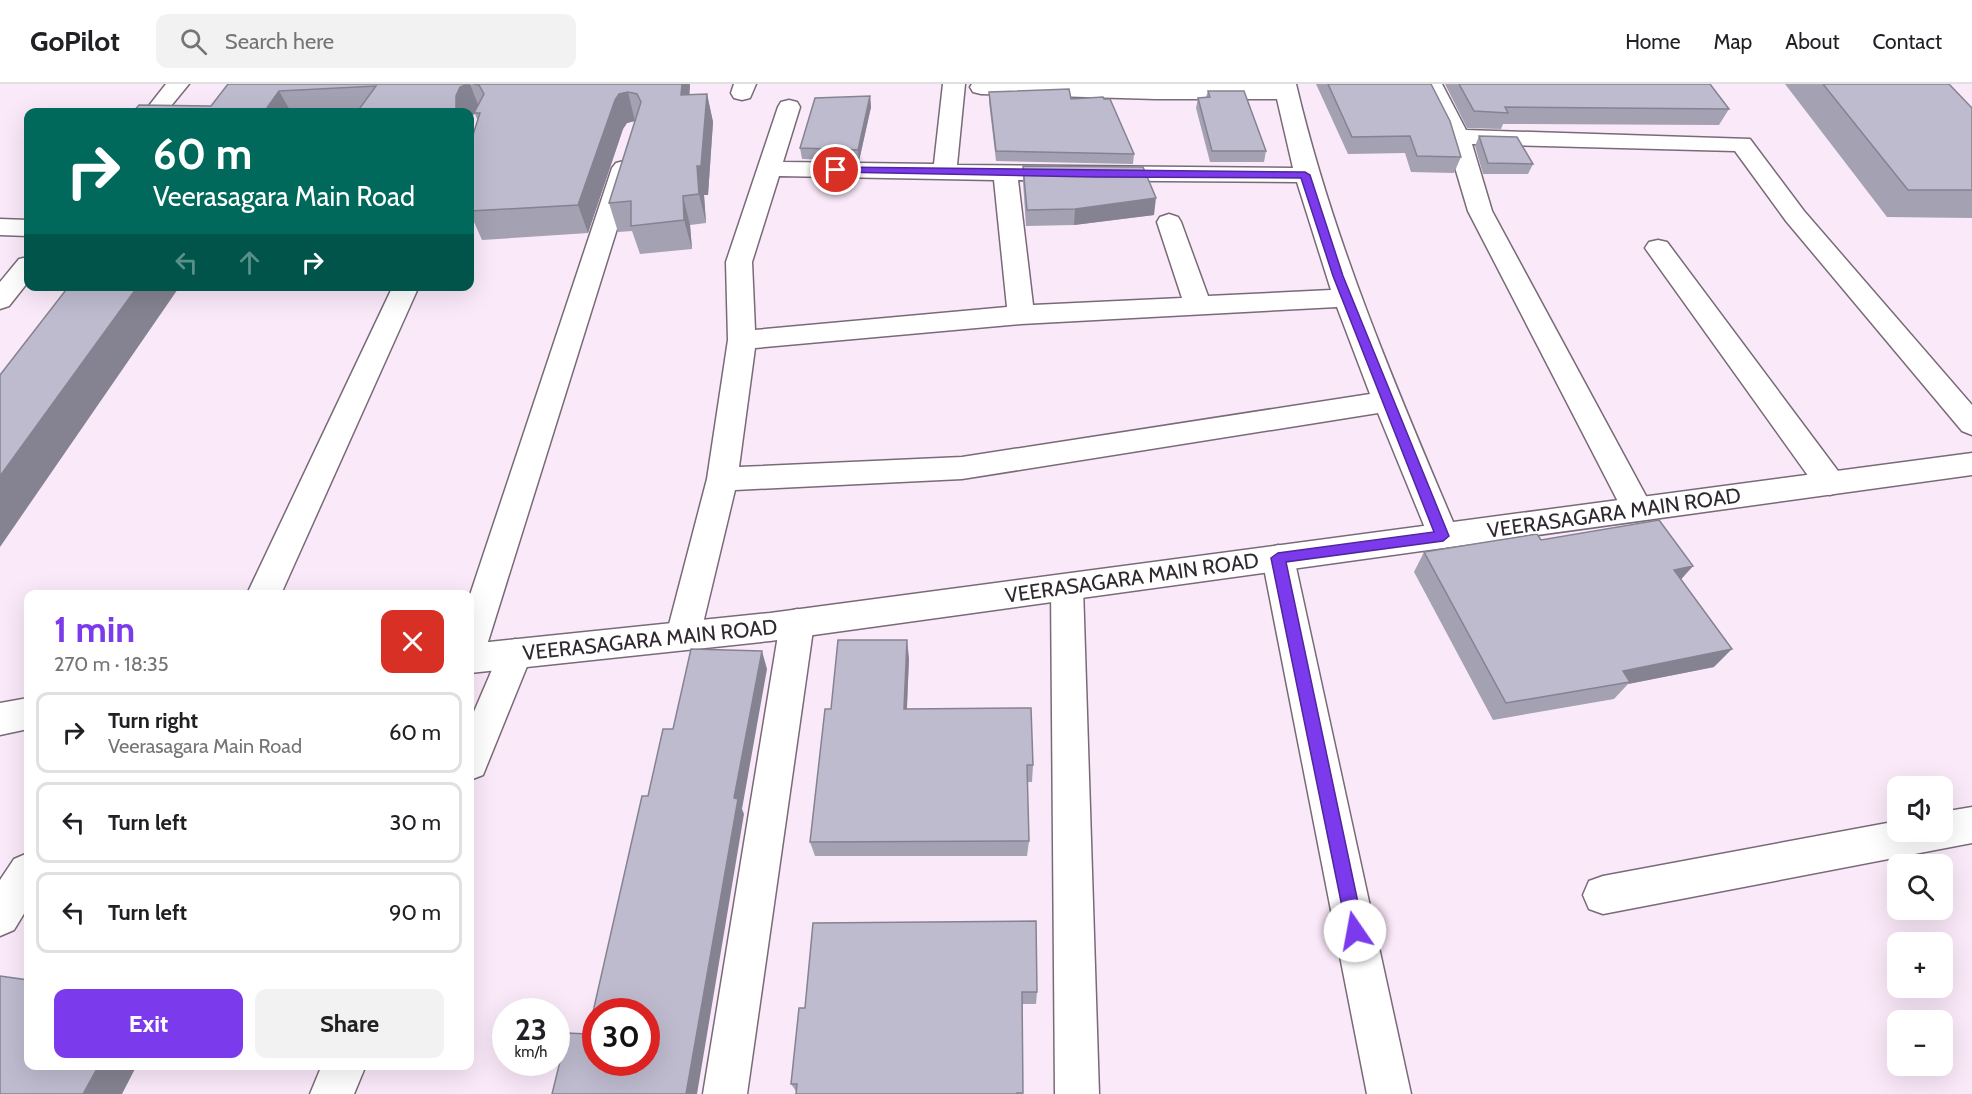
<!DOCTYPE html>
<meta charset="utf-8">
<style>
:root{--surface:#fff;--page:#f2f2f2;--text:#202124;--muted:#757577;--line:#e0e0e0;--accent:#7c3aed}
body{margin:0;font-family:Cabin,sans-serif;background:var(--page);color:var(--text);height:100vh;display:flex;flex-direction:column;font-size:22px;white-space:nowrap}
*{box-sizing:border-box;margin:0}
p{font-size:20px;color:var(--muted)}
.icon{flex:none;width:33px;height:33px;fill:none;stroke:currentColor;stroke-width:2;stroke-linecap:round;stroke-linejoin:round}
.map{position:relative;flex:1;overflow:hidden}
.details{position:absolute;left:24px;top:506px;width:450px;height:480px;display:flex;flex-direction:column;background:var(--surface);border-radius:12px;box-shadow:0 6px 24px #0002}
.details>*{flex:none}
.banner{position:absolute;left:24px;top:24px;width:450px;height:183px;border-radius:12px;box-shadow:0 6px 24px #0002;background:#00695c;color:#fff;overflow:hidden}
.fabs{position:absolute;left:1887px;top:692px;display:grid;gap:12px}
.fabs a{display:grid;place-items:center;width:66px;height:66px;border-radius:12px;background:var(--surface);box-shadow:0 6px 24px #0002;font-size:30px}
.speed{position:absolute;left:492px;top:914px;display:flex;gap:12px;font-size:30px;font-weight:700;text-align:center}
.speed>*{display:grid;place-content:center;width:78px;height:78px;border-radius:50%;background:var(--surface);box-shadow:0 6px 24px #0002;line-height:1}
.speed small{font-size:15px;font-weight:400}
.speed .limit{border:9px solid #d22;background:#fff;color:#111}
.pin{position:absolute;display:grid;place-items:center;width:51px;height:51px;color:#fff;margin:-26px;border:3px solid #fff;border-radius:50%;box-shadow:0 2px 6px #0007}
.me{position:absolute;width:66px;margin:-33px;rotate:348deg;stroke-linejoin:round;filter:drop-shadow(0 0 4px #0008)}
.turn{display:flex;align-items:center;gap:21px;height:126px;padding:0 30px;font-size:27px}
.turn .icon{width:78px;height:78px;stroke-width:2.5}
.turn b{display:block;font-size:42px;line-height:51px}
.lanes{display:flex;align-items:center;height:57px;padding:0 30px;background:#0003;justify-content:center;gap:30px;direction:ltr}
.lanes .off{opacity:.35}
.round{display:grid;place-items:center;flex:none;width:63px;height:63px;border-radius:12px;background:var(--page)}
.summary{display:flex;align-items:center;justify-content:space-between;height:102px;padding:0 30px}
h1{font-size:36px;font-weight:700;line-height:45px;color:var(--accent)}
.primary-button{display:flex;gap:12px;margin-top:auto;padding:12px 30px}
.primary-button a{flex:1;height:69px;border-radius:12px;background:var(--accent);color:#fff;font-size:24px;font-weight:700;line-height:69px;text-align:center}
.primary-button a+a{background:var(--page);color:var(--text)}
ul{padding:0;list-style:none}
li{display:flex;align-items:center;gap:18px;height:81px;margin:0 12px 9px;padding:0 18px;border:3px solid var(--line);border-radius:12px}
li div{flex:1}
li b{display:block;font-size:22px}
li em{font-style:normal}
header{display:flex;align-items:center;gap:36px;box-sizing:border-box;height:84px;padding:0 30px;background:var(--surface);border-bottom:2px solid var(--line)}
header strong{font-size:28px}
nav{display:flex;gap:33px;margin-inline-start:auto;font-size:21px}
.search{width:420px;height:54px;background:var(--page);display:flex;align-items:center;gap:15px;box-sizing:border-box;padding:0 21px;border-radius:12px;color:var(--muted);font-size:22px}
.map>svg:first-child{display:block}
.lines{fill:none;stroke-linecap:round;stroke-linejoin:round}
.street-casing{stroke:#796a78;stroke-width:3}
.secondary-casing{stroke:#796a78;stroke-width:3}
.street{fill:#fff;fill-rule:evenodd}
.secondary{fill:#fff;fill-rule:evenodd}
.wall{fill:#a3a1b2}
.shaded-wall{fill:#858391}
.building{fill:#bebbcf;stroke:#858391;stroke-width:1.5;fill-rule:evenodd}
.route{fill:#7c3aed;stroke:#51269a;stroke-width:1.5}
.labels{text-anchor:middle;stroke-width:5;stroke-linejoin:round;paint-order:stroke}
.street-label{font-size:21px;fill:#302930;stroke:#fff}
</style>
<header>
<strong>GoPilot</strong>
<div class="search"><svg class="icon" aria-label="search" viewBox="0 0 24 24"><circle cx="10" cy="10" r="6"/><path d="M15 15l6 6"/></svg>Search here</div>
<nav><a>Home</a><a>Map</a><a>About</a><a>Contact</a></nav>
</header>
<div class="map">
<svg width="1972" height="1010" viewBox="0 0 1972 1010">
<rect width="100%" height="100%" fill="#fae9f9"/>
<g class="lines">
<!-- street casing -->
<g class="street-casing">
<path id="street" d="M166,0H189L166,28H144Z
M734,0H756L750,14L742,16L734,14L731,9Z
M943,0H965L957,81L1293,84L1277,15H1156L981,10L973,8L970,3L972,0H1296C1333,157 1396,304 1459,452L1454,461L1443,464L1432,461L1378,329L962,395L735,406L700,552L695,562L683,566L671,562L666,552L707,395L728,256L726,178L778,23L781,18L789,16L797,18L800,23L783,78L934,80ZM779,92L994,96L1007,223L755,246L752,178ZM1018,96L1297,98L1331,206L1208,212L1181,138L1178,133L1169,130L1160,133L1157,138L1182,214L1033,221ZM1337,223L1370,310L962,373L739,383L755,264L1021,240Z
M1420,0H1442L1466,46L1750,55L1804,127L1972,321V351L1962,347L1786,137L1735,67L1472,60L1492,127L1653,425L1648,433L1637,437L1626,433L1468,127L1446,53Z
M624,77L632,79L636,84L487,561L482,571L470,575V511L612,84L616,79Z
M0,135L28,136V152L0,151Z
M1658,156L1667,158L1841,391L1845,399L1841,407L1830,411L1819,407L1645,164L1649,158Z
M28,173V198L9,222L0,225V198L19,175Z
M393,202H419L281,510H247Z
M1278,461L1289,465L1294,474L1411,1010H1367L1262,474L1267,465Z
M1067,490L1079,494L1083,503L1099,1010H1055L1051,503L1055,494Z
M797,525L809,529L814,539L747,1010H703L780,539L785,529Z
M515,555L527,560L532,570L483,691L470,696V637L503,560Z
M1972,723V759L1603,830L1589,825L1583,811L1589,797L1603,792L1898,737V747H1942V728Z
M28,769V823L14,846L0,852V796L14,775Z
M322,981H366L354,1010H310Z"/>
</g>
<!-- secondary casing -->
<g class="secondary-casing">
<path id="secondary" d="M1972,369V391L770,557L470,589V560L770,529Z
M28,614V645L0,651V619Z"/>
</g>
<!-- street -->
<use href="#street" class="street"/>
<!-- secondary -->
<use href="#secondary" class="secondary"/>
</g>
<!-- wall -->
<path class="wall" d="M228,0H690L689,11L707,10L713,38L708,111H704L706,139L690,141L692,165L640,170L632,147L618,148L609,119L635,37L627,39L623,45L588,149L482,156L470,129V60L478,37L475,30L472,31L470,36V28H133L211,22Z
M1316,0H1431L1461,73L1454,89L1411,88L1405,69L1348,70Z
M1445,0H1710L1729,25L1719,41L1503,40L1501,45L1467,44Z
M1785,0H1949L1972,24V134L1887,133Z
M1208,7L1266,67L1264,78H1210L1196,24L1198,14L1206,13Z
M989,8L1071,15L1134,70L1133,80L996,77L989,18Z
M870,12L871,23L859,77L802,75L800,64Z
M1479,52L1533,80L1528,90H1483L1475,62Z
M1023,82L1154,131L1074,141L1026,142L1023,98Z
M1541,456L1693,482L1681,495L1714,583L1628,600L1614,615L1493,636L1414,488L1424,468Z
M909,574L907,625L1033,681L1032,698H1027L1029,757L1027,772H815L810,758L831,625Z
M813,839L1037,908L1036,920H1022L1023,1010H796V1007L791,1000L805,924Z"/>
<!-- shaded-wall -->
<path class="shaded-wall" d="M468,0H470L481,28L474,29L475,30L472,31L470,36V28H456V12L460,3Z
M682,0H690L688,40L681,11Z
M279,7L291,28H264Z
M628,8L635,37L627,39L623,45L588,149L578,121L615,16L619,10Z
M707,10L713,38L708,111H704L706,139L699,110L697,82Z
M870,12L871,23L859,77L858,66Z
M683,112L690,141L692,165L684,136Z
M1156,114L1154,131L1074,141L1075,125Z
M138,202H180L0,463V392Z
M1693,482L1676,501L1674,486Z
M907,556L909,574L906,642L904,625Z
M1732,565L1714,583L1628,600L1630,598L1623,587Z
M762,567L767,585L742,725L744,730L697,1010H686L734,714Z
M470,605L473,611L470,620Z
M99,981H137L122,1010H83Z"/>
<!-- building -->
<path class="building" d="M228,0H468L460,3L456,12V28H357L376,2L279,7L264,28H133L139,21L211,22Z
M473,0H682L681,11L707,10L701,82H697L699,110L683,112L684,136L631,142V117L609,119L641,18L637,10L628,8L619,10L615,16L578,121L470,127L471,97H470V60L480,29H474L484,10L479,1Z
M1328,0H1431L1450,37L1461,73L1417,72L1410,52L1352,53Z
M1459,0H1710L1729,25L1505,23L1508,29L1474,27Z
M1823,0H1949L1972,24V106H1908Z
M1069,5L1071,15L1103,13L1104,15H1110L1134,70L996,67L989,8Z
M1208,7H1244L1266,67H1212L1198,14L1210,13Z
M870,12L858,66L800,64L815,14Z
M1479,52L1517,53L1533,80L1488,79Z
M1023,82L1143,83L1156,114L1075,125L1027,126Z
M69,202H138L0,392V291Z
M1659,436L1693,482L1674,486L1732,565L1623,587L1630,598L1506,619L1424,468L1537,450L1541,456Z
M838,556H907L904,625L1031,624L1033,681H1027L1029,757L810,758L825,625H831Z
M691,565L762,567L734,714L738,715L686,1010H552L567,949L588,950L642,712H648L663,645H673ZM596,927H646V978H596Z
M1036,837L1037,908H1022L1023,1009H1017V1010H796L797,1000H791L799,924H805L813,839Z
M0,892L28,896V981H99L83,1010H0Z"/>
<!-- route -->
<path class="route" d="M833,83L1305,88L1310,91L1343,192L1449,452L1443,457L1286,478L1364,847L1361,853L1355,855L1349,853L1347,847L1271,474L1278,469L1434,448L1333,192L1301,94L1094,93L836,88H833Z"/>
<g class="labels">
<!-- street labels -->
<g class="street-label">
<text transform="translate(1614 429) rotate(-8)" y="7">VEERASAGARA MAIN ROAD</text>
<text transform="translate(1132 494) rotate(-8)" y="7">VEERASAGARA MAIN ROAD</text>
<text transform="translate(650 556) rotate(-6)" y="7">VEERASAGARA MAIN ROAD</text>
</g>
</g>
</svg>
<div class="fabs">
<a><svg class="icon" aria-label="sound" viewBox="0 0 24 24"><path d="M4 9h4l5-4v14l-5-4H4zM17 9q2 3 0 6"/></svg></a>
<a><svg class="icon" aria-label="search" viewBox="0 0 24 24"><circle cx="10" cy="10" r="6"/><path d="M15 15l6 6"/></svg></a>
<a>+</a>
<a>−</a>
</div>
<div class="speed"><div>23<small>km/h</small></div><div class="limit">30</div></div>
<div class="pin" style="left:836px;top:86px;background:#d93025"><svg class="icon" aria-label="arrive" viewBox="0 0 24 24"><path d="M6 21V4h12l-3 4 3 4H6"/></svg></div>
<svg class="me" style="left:1355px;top:847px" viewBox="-20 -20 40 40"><circle r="19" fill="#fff"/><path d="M0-13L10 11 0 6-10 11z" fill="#7c3aed"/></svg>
<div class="banner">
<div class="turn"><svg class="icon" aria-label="right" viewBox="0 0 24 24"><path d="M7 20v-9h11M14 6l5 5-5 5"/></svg><div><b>60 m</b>Veerasagara Main Road</div></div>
<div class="lanes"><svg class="icon off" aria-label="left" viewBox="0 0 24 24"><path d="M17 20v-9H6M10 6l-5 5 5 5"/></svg><svg class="icon off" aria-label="ahead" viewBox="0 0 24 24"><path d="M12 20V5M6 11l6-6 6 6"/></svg><svg class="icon" aria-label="right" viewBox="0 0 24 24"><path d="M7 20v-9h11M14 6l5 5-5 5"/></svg></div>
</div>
<section class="details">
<div class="summary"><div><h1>1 min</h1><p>270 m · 18:35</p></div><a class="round" style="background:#d93025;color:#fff"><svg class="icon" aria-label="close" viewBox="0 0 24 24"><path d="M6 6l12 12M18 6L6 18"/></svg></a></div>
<ul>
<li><svg class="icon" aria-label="right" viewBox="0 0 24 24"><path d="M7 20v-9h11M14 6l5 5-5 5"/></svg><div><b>Turn right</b><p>Veerasagara Main Road</p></div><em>60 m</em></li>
<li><svg class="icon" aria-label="left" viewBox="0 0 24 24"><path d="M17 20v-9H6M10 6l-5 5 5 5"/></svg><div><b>Turn left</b></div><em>30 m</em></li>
<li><svg class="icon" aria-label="left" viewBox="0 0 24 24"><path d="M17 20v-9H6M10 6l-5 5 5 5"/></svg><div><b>Turn left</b></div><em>90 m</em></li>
</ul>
<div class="primary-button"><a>Exit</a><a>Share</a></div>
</section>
</div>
